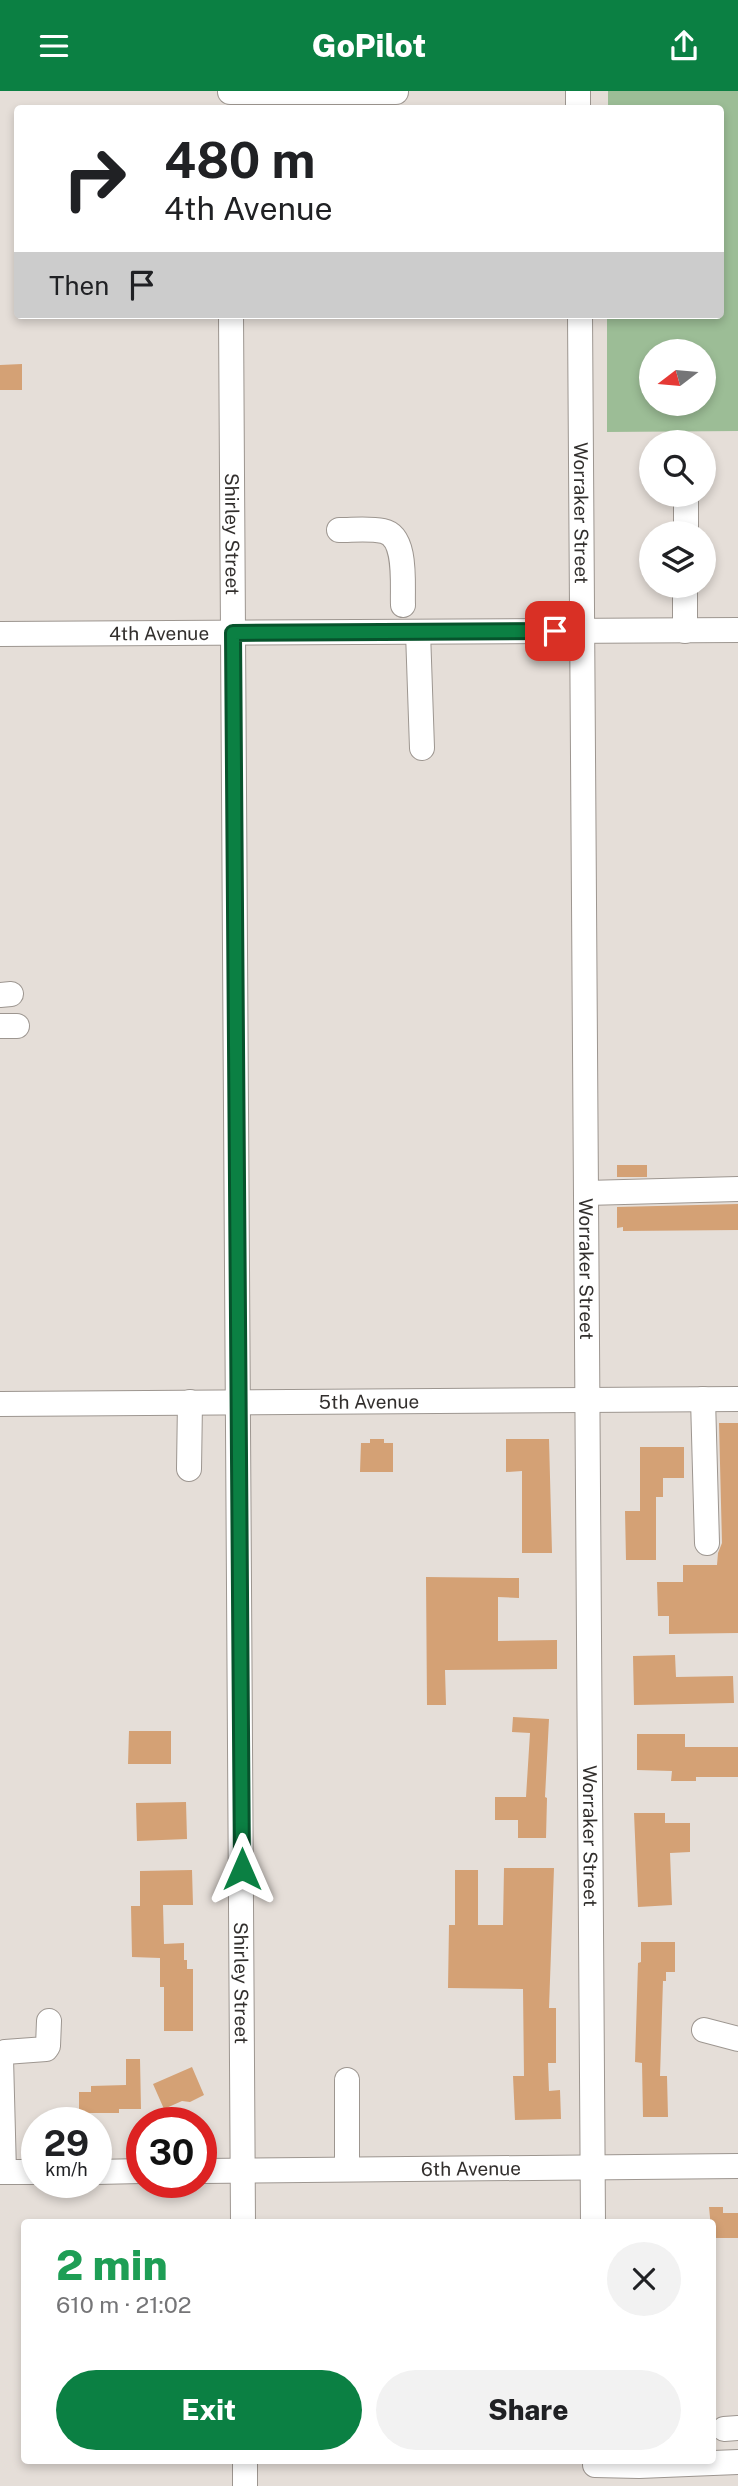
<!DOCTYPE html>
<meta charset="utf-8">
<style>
:root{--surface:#fff;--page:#f2f2f2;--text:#202124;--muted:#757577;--accent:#0b8043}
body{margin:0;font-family:"Public Sans",sans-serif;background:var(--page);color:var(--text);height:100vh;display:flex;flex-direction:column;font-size:26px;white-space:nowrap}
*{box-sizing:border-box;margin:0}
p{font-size:23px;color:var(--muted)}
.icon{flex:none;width:38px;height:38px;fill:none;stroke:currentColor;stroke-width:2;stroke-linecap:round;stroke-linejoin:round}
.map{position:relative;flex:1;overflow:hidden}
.details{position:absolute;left:21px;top:2128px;width:695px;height:245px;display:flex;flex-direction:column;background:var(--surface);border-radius:7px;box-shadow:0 4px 10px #0003}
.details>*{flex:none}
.banner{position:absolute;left:14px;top:14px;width:710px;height:214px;border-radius:7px;box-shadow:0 4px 10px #0003;background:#fff;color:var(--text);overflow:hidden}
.needle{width:46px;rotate:254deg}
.tools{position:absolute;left:639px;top:248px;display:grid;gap:14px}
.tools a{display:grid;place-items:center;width:77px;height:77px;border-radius:50%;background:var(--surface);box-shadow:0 4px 10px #0003;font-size:35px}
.speed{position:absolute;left:21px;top:2016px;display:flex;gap:14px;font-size:35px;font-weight:700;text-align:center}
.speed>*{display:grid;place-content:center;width:91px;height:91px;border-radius:50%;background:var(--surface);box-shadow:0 4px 10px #0003;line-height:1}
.speed small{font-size:18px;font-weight:400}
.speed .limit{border:10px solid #d22;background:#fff;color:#111}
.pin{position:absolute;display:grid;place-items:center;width:60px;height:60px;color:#fff;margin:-30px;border-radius:14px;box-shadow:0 4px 10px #0006}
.me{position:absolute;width:77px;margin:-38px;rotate:0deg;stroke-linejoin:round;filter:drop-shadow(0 0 5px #0008)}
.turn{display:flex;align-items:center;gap:24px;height:147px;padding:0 35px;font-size:32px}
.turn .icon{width:91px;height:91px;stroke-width:2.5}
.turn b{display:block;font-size:49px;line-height:60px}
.then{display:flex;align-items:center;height:66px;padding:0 35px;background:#0003;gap:14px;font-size:26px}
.round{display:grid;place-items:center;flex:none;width:74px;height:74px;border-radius:37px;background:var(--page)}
.summary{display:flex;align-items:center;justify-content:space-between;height:119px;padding:0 35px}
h1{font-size:42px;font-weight:800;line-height:52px;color:#1e9e55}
.primary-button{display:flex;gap:14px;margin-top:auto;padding:14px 35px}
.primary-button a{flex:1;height:80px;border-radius:42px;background:var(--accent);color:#fff;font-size:28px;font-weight:800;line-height:80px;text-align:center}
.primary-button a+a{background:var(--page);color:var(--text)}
header{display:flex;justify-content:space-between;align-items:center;height:91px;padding:0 35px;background:var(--accent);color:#fff;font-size:32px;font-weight:800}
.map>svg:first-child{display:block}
.green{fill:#9cbd96;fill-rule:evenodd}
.building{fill:#d4a175}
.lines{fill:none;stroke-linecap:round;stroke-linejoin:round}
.minor-casing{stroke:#9d9690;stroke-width:26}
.minor{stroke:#fff;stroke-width:24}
.route-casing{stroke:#07532c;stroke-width:18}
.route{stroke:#0b8043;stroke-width:12}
.labels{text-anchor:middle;stroke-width:5;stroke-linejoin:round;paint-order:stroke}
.street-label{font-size:19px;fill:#322f2d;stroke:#e5ded8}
</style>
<header><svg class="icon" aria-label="menu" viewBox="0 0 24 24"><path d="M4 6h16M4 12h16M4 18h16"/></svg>GoPilot<svg class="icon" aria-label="share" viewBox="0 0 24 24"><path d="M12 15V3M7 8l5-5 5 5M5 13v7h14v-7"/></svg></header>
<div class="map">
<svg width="738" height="2395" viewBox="0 0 738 2395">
<rect width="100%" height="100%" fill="#e5ded8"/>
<!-- green -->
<path class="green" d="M608,0H738V340L607,341V224H721V18L608,17ZM651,261H704V313H651Z"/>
<!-- building -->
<path class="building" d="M22,273V299H0V274Z
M617,1074H647V1086H617Z
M738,1113V1139L623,1140V1136L617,1137V1116Z
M719,1332H738V1542L669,1543V1525H658L657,1491H683V1474H717L718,1462L722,1452Z
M370,1348H384V1352H393V1381H360L361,1352H370Z
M506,1348H549L552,1462H522V1380L506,1381Z
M640,1356H684V1387H663V1406H656V1469H626L625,1420H640Z
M426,1486L519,1487V1507L498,1506V1550L557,1549V1578L445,1579L446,1614H427Z
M675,1564L676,1586L733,1585L734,1612L634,1614L633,1565Z
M513,1626L549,1628L545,1706L547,1707L546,1747H518V1729H495V1706H526L530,1642L512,1641Z
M129,1640H171V1673H128Z
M637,1643H685V1656H738V1686H696V1690H671L672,1680L637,1679Z
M186,1711L187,1748L137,1750L136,1712Z
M634,1722H665V1732H690V1761L670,1762L672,1814L638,1816Z
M504,1777H554L549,1917H556V1972H548L549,2000L560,1999L561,2028L515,2029L513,1985H524L523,1898L448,1897L449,1834H455V1779H478V1834H503Z
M192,1779L193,1814H163L164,1853L184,1852V1869H187V1878H193V1940H164V1896H160V1867L132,1866L131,1815H140V1780Z
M641,1851H675V1881H666V1890H663L660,1985H667L668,2026H643L642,1972L635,1971L638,1872L641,1871Z
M126,1968H140L141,2018H119V2022H79V2001H91V1995L126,1994Z
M192,1976L204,2004L190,2011L182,2010L164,2018L153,1993Z
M709,2116H723V2122H738V2147H712Z"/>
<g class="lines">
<!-- minor casing -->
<g class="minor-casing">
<g id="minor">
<path d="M578,0V18"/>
<path d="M230,1H396"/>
<path id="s1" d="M231,224L243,2132"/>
<path id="s2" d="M580,224L593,2132"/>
<path d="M339,439C353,439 369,437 383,440C408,445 402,494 403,514"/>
<path d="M686,443V404"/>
<path d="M685,540V495"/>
<path d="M418,541L422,657"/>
<path id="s3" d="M0,543L738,539"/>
<path d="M0,904L11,903"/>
<path d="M0,935H17"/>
<path d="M586,1102L738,1098"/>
<path d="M703,1308L707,1452"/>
<path id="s4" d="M0,1313L738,1308"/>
<path d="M189,1378L190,1311"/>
<path d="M704,1939L738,1948"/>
<path d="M347,2078V1989"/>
<path id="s5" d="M201,2080L738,2075"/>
<path d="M0,2081H37"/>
<path d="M4,2081L1,1967L5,1961L46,1958L48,1955L49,1930"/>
<path d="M96,2081L142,2080"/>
<path d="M724,2338L738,2337"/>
<path d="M245,2370V2395"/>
<path d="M595,2374L639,2375L738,2371"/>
</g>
</g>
<!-- minor -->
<use href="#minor" class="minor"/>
</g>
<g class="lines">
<!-- route casing -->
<g class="route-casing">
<path id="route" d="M242,1778L233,542L555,540"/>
</g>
<!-- route -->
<use href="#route" class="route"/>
</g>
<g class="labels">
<!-- street labels -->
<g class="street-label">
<text dy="7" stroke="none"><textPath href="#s2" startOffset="198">Worraker Street</textPath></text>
<text dy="7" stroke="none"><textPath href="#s1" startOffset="219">Shirley Street</textPath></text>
<text dy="7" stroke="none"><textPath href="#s3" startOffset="159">4th Avenue</textPath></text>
<text dy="7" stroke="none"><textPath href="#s2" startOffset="954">Worraker Street</textPath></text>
<text dy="7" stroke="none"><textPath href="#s4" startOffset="369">5th Avenue</textPath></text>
<text dy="7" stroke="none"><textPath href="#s2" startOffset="1521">Worraker Street</textPath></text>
<text dy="7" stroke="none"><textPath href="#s1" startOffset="1668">Shirley Street</textPath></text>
<text dy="7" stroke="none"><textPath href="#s5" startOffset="270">6th Avenue</textPath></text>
</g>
</g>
</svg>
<div class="tools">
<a><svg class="needle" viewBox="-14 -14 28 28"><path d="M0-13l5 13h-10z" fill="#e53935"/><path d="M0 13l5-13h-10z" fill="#757577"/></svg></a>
<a><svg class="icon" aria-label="search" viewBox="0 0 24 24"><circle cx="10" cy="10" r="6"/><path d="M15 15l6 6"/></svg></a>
<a><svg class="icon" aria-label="layers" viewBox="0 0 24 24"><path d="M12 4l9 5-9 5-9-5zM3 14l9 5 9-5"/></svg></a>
</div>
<div class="speed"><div>29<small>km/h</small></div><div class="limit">30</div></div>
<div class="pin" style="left:555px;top:540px;background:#d93025"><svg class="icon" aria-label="arrive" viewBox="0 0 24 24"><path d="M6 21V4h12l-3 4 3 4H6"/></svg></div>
<svg class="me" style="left:242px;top:1778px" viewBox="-20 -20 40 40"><path d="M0-17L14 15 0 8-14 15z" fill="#0b8043" stroke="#fff" stroke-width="4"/></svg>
<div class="banner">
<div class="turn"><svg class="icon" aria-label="right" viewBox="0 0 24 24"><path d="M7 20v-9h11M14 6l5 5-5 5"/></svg><div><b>480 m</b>4th Avenue</div></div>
<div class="then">Then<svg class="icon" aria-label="arrive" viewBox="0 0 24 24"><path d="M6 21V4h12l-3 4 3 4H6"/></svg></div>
</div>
<section class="details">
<div class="summary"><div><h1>2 min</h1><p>610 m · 21:02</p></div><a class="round"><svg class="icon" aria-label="close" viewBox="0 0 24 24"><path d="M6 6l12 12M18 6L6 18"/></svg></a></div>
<div class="primary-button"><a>Exit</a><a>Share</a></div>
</section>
</div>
